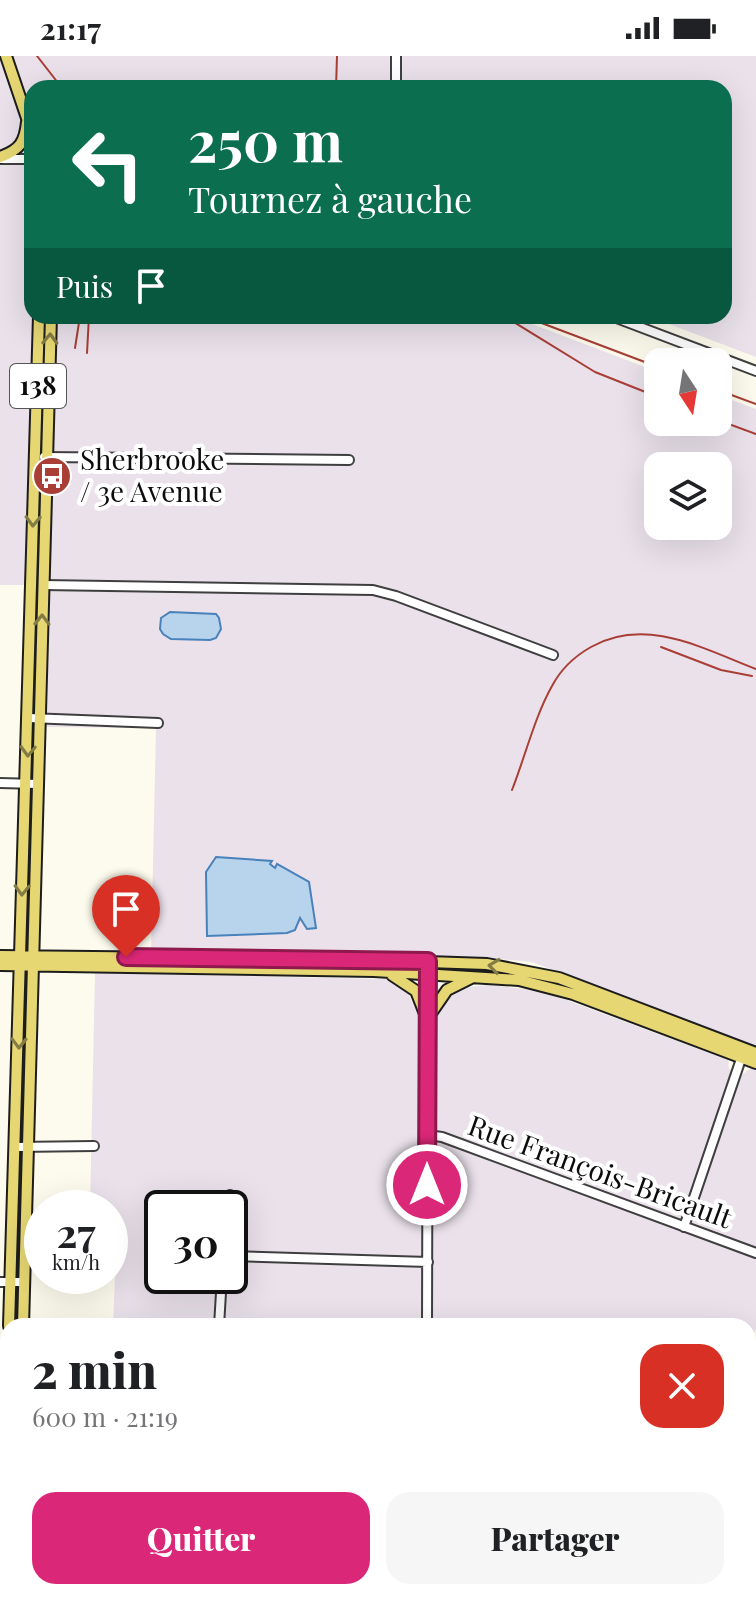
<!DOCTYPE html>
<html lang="fr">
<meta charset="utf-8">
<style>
:root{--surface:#fff;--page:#f6f6f6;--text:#202124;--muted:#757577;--accent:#db2777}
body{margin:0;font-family:"Playfair Display",serif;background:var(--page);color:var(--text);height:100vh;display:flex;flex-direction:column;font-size:30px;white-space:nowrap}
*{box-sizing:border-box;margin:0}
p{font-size:26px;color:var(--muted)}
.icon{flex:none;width:44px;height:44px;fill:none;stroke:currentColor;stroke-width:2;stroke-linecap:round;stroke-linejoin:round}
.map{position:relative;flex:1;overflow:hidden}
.side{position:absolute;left:0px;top:1262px;width:756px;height:282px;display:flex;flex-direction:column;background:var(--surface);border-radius:24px 24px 0 0;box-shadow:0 8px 32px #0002}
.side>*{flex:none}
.top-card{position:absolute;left:24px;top:24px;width:708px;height:244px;border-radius:24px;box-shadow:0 8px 32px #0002;background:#0b6e4f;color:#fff;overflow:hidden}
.needle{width:52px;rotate:168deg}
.tools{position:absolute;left:644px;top:292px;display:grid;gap:16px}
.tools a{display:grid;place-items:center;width:88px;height:88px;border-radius:16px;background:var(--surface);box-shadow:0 8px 32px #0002;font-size:40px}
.speed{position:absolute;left:24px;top:1134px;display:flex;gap:16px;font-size:40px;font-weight:700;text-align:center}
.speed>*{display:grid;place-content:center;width:104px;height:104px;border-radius:50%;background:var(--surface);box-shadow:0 8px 32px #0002;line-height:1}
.speed small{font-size:20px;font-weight:400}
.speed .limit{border:4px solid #111;border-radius:12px;background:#fff;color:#111}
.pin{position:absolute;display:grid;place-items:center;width:68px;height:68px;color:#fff;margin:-82px -34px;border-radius:50% 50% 50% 0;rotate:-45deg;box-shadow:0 0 8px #0007}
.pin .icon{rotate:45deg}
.me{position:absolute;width:88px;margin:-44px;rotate:0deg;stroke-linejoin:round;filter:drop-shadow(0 0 6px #0008)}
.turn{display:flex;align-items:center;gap:28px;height:168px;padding:0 32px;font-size:36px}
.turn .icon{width:104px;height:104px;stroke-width:2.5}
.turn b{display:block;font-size:56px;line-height:68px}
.then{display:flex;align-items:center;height:76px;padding:0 32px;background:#0003;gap:16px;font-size:30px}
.round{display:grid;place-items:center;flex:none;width:84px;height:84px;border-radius:24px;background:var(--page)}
.overview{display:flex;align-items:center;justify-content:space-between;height:136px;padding:0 32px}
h1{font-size:48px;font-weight:800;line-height:60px}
.action{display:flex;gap:16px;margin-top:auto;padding:16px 32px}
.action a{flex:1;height:92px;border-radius:24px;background:var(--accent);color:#fff;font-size:32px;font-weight:800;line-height:92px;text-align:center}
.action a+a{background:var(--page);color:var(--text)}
.status{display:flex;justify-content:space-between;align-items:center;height:56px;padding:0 40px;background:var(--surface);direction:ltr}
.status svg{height:22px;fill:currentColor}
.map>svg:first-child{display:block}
.industrial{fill:#eae1ea;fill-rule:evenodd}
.water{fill:#b8d4ed;stroke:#4981bb;stroke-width:2}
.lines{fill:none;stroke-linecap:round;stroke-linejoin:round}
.minor-casing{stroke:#3f3f3f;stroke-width:12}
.major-casing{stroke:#1d1d1d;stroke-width:14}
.minor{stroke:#fff;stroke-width:8}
.major{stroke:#e6d773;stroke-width:10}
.rail{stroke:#a93e36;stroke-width:2}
.oneway{stroke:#847c45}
.route-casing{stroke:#8e194d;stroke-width:20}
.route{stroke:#db2777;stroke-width:14}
.labels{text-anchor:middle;stroke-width:8;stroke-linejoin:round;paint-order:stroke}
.shield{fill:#fff;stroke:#555;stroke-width:2}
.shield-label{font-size:26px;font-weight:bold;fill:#0c0c0c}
.poi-label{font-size:28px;fill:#0c0c0c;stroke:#fff;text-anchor:start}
.street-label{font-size:28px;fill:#0c0c0c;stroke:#fff}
</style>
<div class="status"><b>21:17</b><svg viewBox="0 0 49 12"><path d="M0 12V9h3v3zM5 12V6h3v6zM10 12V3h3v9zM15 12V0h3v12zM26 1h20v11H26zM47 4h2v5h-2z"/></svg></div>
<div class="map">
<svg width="756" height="1543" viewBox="0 0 756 1543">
<rect width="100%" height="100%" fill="#fdfbed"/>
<!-- industrial -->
<path class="industrial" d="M0,0H756V301L648,260H724V32H32V260H38L30,529H0Z
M55,260H511L658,316V366H718V339L756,353V991L532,906L500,903L151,898L156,672L47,671ZM658,410H718V470H658Z
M95,917L385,923L408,937L416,954L439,957L447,944L457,936L469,931L487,929L526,933L561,942L728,1004L729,1013L743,1018L751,1012L756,1014V1272L748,1294V1270H113L115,1220L110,1219V1152H90ZM162,1152H230V1220H162Z
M748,1441L756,1444V1543H91V1536H748Z"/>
<!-- water -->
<path class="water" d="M170,556L216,558L219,562L221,573L216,582L210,584L171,583L163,578L160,573L161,562Z
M216,801L272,805L270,808L275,812L277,808L309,826L316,872L307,873L300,862L295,874L287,877L207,880L206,816Z"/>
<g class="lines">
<!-- minor casing -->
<g class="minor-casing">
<path id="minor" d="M396,32V0
M1,103H32
M611,260L756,315
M44,401L349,404
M43,529L373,534L396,540L553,599
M29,662L158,667
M0,727L38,728
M427,1079L442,1081L756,1197
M16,1091L94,1090
M228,1152L230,1139
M684,1171L743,997
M230,1200L428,1206
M0,1226H25
M219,1270L222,1220
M427,1270L428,915
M215,1536V1543
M544,1536L562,1543
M425,1543V1536"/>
</g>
<!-- major casing -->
<g class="major-casing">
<path id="major" d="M6,0L32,77
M0,101C20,94 25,86 27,66
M0,900L368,904L487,908L559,922L756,997
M0,909L374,915L519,924L573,938L756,1007
M392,919L416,935L427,963
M427,963L447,934L471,922
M9,1270L39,260
M23,1270L51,260
M1,1543L8,1299
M16,1543V1536"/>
</g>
<!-- minor -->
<use href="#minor" class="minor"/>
<!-- major -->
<use href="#major" class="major"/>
<!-- rail -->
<path class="rail" d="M37,0L62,32
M336,32L337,0
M504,260L595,316L658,341
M523,260L658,311
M75,292L80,260
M87,297L89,260
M718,334L756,348
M718,364L756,378
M661,591L721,614L752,620
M512,734C525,701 535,660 552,630C561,613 575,600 591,591C646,560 704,593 756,613"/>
</g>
<!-- one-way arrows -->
<defs><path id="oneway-chevron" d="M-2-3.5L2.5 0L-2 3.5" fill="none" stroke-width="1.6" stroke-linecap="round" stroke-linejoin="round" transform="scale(2)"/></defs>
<g class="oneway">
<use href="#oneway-chevron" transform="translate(50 283) rotate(-88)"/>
<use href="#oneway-chevron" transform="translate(33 465) rotate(92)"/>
<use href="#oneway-chevron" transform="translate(42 564) rotate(-89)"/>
<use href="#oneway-chevron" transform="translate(28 695) rotate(92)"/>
<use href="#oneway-chevron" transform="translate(22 834) rotate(92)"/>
<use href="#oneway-chevron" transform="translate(494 910) rotate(-173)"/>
<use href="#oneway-chevron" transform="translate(19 987) rotate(91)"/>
</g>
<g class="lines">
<!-- route casing -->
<g class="route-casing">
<path id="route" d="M126,901L428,905L427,1129"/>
</g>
<!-- route -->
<use href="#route" class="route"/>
</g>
<!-- icons -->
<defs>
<g id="bus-disc" transform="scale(2)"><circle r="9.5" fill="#a93e36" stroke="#fff"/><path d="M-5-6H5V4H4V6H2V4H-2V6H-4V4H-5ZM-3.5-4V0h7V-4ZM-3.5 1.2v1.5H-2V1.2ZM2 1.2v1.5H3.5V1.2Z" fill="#fff"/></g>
</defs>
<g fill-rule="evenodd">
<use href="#bus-disc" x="52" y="420"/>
</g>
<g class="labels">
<!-- shield labels -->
<rect class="shield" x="10" y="308" width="56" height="44" rx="6"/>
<g class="shield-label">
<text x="38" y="339">138</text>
</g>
<!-- poi labels -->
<g class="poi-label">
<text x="80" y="414">Sherbrooke<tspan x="80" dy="32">/ 3e Avenue</tspan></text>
</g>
<!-- street labels -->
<g class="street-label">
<text transform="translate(600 1116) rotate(20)" y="10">Rue François-Bricault</text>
</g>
</g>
</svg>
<div class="tools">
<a><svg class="needle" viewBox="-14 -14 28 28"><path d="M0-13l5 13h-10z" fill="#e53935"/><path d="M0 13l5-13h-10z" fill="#757577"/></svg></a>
<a><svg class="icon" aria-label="layers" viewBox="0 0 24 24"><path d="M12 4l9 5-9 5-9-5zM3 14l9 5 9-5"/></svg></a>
</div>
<div class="speed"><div>27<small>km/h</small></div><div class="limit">30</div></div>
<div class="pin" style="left:126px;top:901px;background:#d93025"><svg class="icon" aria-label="arrive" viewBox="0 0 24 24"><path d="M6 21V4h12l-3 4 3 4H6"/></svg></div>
<svg class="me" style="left:427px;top:1129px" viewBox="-20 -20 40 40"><circle r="17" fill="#db2777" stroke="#fff" stroke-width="3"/><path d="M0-11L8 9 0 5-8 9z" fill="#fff"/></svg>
<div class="top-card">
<div class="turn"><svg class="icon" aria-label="left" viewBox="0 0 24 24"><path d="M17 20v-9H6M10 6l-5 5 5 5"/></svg><div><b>250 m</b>Tournez à gauche</div></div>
<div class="then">Puis<svg class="icon" aria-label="arrive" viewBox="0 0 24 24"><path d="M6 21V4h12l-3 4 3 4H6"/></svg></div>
</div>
<section class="side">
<div class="overview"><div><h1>2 min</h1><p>600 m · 21:19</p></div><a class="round" style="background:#d93025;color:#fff"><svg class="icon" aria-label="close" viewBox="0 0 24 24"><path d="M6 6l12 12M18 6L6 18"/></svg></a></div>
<div class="action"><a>Quitter</a><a>Partager</a></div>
</section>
</div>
